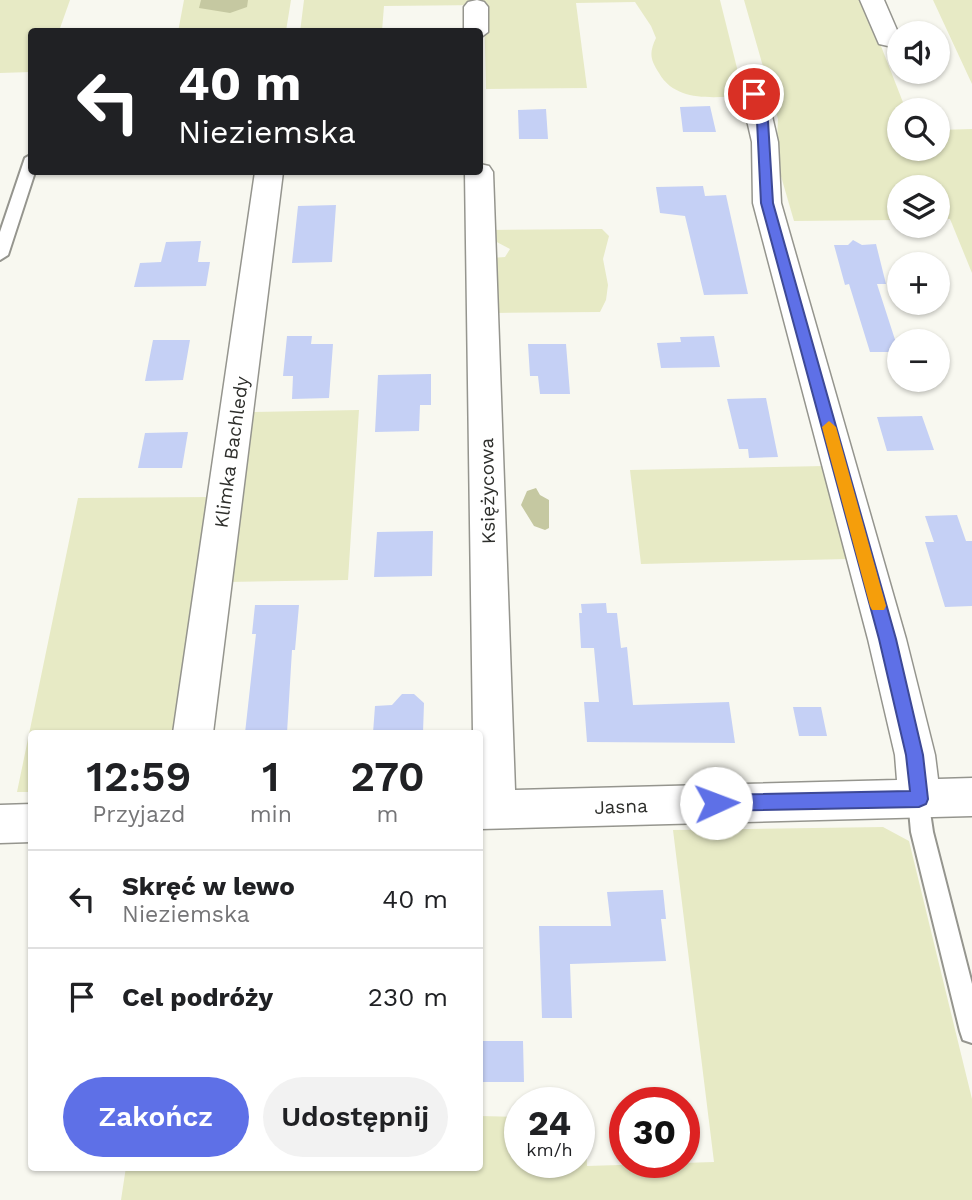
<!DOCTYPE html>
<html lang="pl">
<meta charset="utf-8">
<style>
:root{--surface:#fff;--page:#f2f2f2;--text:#202124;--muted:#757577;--line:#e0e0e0;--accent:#5e70e7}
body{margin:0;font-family:"Work Sans",sans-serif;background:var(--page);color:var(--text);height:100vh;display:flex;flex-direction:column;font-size:26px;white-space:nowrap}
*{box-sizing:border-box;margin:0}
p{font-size:23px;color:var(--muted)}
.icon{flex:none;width:38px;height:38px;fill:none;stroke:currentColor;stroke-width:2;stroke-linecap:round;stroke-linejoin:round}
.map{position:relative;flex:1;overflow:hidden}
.sheet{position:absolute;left:28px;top:730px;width:455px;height:441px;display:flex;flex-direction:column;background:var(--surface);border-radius:7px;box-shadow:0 2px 5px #0004}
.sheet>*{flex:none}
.top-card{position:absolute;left:28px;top:28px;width:455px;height:147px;border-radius:7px;box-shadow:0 2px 5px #0004;background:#202124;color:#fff;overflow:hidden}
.controls{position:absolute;left:887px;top:21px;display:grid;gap:14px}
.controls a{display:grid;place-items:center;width:63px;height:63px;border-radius:50%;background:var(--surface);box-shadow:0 2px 5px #0004;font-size:35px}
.speed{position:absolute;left:504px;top:1087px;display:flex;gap:14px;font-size:35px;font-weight:700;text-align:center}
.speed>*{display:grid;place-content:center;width:91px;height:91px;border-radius:50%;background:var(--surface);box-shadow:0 2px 5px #0004;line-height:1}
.speed small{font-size:18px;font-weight:400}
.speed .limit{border:10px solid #d22;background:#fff;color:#111}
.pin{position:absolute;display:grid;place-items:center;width:60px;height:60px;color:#fff;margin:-30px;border:4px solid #fff;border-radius:50%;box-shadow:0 2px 7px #0007}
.me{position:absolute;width:77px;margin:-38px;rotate:88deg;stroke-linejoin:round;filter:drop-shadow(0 0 5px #0008)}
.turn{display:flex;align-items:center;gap:24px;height:147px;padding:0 35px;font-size:32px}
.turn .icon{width:91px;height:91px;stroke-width:2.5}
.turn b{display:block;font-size:49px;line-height:60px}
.eta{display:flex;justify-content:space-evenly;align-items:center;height:119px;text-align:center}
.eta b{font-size:42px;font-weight:600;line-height:49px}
.cta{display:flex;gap:14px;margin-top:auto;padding:14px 35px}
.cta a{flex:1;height:80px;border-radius:42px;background:var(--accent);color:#fff;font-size:28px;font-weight:600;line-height:80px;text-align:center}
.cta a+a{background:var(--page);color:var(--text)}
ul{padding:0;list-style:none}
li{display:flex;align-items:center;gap:21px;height:98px;padding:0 35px;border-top:2px solid var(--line)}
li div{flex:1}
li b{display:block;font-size:26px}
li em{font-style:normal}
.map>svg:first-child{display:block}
.green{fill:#e7eac5}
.water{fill:#c5c8a1}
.building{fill:#c5d0f5}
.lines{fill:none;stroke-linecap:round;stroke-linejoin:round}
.lane-casing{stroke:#95958e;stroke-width:4}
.street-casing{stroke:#95958e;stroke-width:3}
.lane{fill:#fff;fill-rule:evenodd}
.street{fill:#fff;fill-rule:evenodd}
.route{fill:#5e70e7;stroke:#3d4996;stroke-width:2}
.slow{fill:#f59e0b}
.labels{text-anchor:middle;stroke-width:7;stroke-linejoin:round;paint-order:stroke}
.street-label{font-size:19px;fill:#2e2f2c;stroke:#fff}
</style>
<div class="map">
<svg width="972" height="1200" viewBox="0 0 972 1200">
<rect width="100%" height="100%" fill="#f8f8f0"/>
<!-- green -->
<path class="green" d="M0,0H70L59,31L32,32L31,72L0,73Z
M184,0H291L286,31L178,32Z
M304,0H720L744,96C714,97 676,103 659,73C650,59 649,53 656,38L651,26L635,2L576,3L587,88L486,89L484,5L384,6L382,31L300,32Z
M744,0H863L906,110H900V149H938V130L972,129V273L950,219H938V187H900L899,220L794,221L776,159L778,119Z
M933,0H972V84Z
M602,229L609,236L603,259L608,285L606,300L600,312L493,313L491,258L505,257L510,249L491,239L490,230Z
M359,410L348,580L227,582L250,412Z
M824,466L847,559L641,564L630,470Z
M211,497L176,733H32L31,792H17L78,498Z
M883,827L909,841L972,1099V1200H121L126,1167H480V1116L520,1117V1162H579V1118H585L587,1166L714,1162L673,830Z"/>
<!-- water -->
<path class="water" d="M201,0H248L247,7L230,13L199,8Z
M536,488L540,495L549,500V528L545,530L534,526L521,505L527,491Z"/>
<!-- building -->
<path class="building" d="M710,106L716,132H683L680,107Z
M546,109L548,139H519L518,110Z
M703,186L705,196L726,195L748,294L704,295L685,216L660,213L656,187Z
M336,205L332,262L292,263L298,206Z
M853,240L862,245L876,244L886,284H877L899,352H870L849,284L845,285L834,245H848Z
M201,241L198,262H210L206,286L134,287L140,263L161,262L166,242Z
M287,336H312L311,344H333L329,398L292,399L293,376H283Z
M714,336L720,367L661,368L657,343L681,342L680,337Z
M153,340H190L183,380L145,381Z
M528,344H566L570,394H540L538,376H530Z
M431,374V405H420L419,431L375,432L378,375Z
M766,398L778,457L749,458L748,449H739L727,399Z
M922,416L934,450L887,451L877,417Z
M188,432L182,468H138L145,433Z
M957,515L966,541H972V606L945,607L925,542H934L925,516Z
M433,531L432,576L374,577L377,532Z
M606,603L607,613H617L621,648L627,647L633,705L729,702L735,743L587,742L584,702H599L594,648H581L579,613H582L581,604Z
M255,605H299L295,650H292L287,733H245L256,634H252Z
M402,694H414L424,703L423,733H373L375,706L392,705Z
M793,707H821L827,736H799Z
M663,890L666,919H661L666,961L570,964L572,1018H542L539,926H611L607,892Z
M480,1041H523L524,1082H480Z"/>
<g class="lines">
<!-- lane casing -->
<g class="lane-casing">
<path id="lane" d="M32,154V172H35L8,255L0,260V232L25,158Z
M919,789L927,792L933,832L972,984V1043L963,1040L960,1031L911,832L908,799L911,792Z"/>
</g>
<!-- street casing -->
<g class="street-casing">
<path id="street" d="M477,0L484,2L488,7V32L480,38V32H464V7L468,2Z
M860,0H884L900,37L897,44L888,46L879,44Z
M754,86L763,89L767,94L778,142L781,203L906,639L935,755L938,779L972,778V816L480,829V733H473L465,172H480V164L489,166L493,172L515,790L897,780L895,755L868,639L753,203L752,142L741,94L745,89Z
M255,172H283L213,733H173Z
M32,804V842L0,843V805Z"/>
</g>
<!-- lane -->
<use href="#lane" class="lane"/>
<!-- street -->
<use href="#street" class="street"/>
</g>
<!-- route -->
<path class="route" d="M754,91L760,94L768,121L773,203L896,639L923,755L928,799L926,804L919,807L716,811L710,809L708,803L710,797L716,795L910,791L906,755L879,639L761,203L757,121L749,94Z"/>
<!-- slow -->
<path class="slow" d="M829,421L836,427L886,606L884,610H872L870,606L822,427Z"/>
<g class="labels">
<!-- street labels -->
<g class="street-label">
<text transform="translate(231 452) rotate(-82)" y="7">Klimka Bachledy</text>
<text transform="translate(487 491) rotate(-91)" y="7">Księżycowa</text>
<text transform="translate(621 806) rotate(-2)" y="7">Jasna</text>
</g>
</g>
</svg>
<div class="controls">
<a><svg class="icon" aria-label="sound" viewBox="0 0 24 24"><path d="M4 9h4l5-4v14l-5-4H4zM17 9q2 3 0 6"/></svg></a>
<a><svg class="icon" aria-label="search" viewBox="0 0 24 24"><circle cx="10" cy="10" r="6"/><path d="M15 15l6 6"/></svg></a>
<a><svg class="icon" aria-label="layers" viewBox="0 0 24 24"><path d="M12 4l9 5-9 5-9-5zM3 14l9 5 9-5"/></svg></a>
<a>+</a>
<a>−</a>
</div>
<div class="speed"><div>24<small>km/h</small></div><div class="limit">30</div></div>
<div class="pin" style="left:754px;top:94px;background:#d93025"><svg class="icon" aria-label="arrive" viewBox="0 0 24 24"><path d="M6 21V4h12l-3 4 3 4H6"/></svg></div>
<svg class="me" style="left:716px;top:803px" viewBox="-20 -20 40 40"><circle r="19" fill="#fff"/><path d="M0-13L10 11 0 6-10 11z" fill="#5e70e7"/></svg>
<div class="top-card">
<div class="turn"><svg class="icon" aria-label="left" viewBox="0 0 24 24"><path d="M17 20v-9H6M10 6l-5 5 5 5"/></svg><div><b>40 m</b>Nieziemska</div></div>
</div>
<section class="sheet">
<div class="eta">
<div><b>12:59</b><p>Przyjazd</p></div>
<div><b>1</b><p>min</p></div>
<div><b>270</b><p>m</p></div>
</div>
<ul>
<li><svg class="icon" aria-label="left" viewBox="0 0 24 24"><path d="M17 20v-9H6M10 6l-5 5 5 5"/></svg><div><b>Skręć w lewo</b><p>Nieziemska</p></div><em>40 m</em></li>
<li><svg class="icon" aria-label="arrive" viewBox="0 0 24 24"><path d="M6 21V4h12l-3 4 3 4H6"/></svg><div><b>Cel podróży</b></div><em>230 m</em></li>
</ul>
<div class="cta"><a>Zakończ</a><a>Udostępnij</a></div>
</section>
</div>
